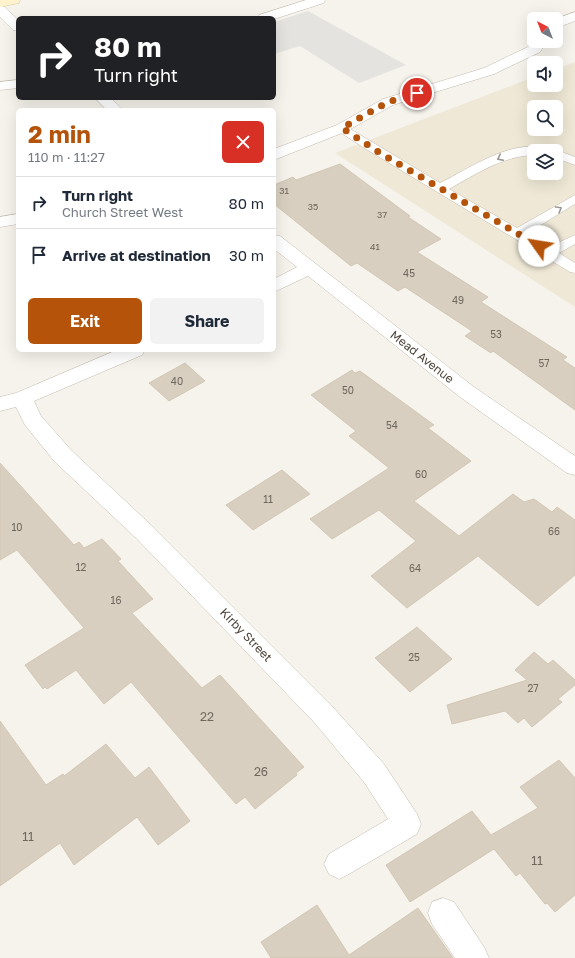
<!DOCTYPE html>
<meta charset="utf-8">
<style>
:root{--surface:#fff;--page:#f2f2f3;--text:#1f2937;--muted:#747a83;--line:#e0e1e3;--accent:#b45309}
body{margin:0;font-family:"Golos Text",sans-serif;background:var(--page);color:var(--text);height:100vh;display:flex;flex-direction:column;font-size:15px;white-space:nowrap}
*{box-sizing:border-box;margin:0}
p{font-size:13px;color:var(--muted)}
.icon{flex:none;width:22px;height:22px;fill:none;stroke:currentColor;stroke-width:2;stroke-linecap:round;stroke-linejoin:round}
.map{position:relative;flex:1;overflow:hidden}
.drawer{position:absolute;left:16px;top:108px;width:260px;height:244px;display:flex;flex-direction:column;background:var(--surface);border-radius:6px;box-shadow:0 4px 16px #0002}
.drawer>*{flex:none}
.hud{position:absolute;left:16px;top:16px;width:260px;height:84px;border-radius:6px;box-shadow:0 4px 16px #0002;background:#202124;color:#fff;overflow:hidden}
.needle{width:26px;rotate:318deg}
.controls{position:absolute;left:527px;top:12px;display:grid;gap:8px}
.controls a{display:grid;place-items:center;width:36px;height:36px;border-radius:6px;background:var(--surface);box-shadow:0 4px 16px #0002;font-size:20px}
.pin{position:absolute;display:grid;place-items:center;width:34px;height:34px;color:#fff;margin:-17px;border:2px solid #fff;border-radius:50%;box-shadow:0 1px 4px #0007}
.me{position:absolute;width:44px;margin:-22px;rotate:302deg;stroke-linejoin:round;filter:drop-shadow(0 0 3px #0008)}
.turn{display:flex;align-items:center;gap:14px;height:84px;padding:0 12px;font-size:18px}
.turn .icon{width:52px;height:52px;stroke-width:2.5}
.turn b{display:block;font-size:28px;line-height:34px}
.round{display:grid;place-items:center;flex:none;width:42px;height:42px;border-radius:6px;background:var(--page)}
.summary{display:flex;align-items:center;justify-content:space-between;height:68px;padding:0 12px}
h1{font-size:24px;font-weight:700;line-height:30px;color:var(--accent)}
.action{display:flex;gap:8px;margin-top:auto;padding:8px 12px}
.action a{flex:1;height:46px;border-radius:6px;background:var(--accent);color:#fff;font-size:16px;font-weight:700;line-height:46px;text-align:center}
.action a+a{background:var(--page);color:var(--text)}
ul{padding:0;list-style:none}
li{display:flex;align-items:center;gap:12px;height:52px;padding:0 12px;border-top:1px solid var(--line)}
li div{flex:1}
li b{display:block;font-size:15px}
li em{font-style:normal}
.map>svg:first-child{display:block}
.education{fill:#efe8d6;fill-rule:evenodd}
.parking{fill:#e5e3e0}
.building{fill:#d8cfc1;stroke:#d3c7b4}
.lines{fill:none;stroke-linecap:round;stroke-linejoin:round}
.lane-casing{stroke:#c2bbae;stroke-width:1}
.street-casing{stroke:#c2bbae;stroke-width:1}
.secondary-casing{stroke:#d6c79b;stroke-width:1}
.lane{fill:#fff;fill-rule:evenodd}
.street{fill:#fff;fill-rule:evenodd}
.secondary{fill:#fff3cd;fill-rule:evenodd}
.oneway{stroke:#9c9892}
.route{stroke:#b45309;stroke-width:7;stroke-dasharray:0 12.6}
.labels{text-anchor:middle;stroke-width:3;stroke-linejoin:round;paint-order:stroke}
.far-number-label{font-size:9px;fill:#6e675b}
.number-label{font-size:10px;fill:#6e675b}
.street-label{font-size:12px;fill:#4b4439;stroke:#fff}
.near-number-label{font-size:12px;fill:#6e675b}
</style>
<div class="map">
<svg width="575" height="958" viewBox="0 0 575 958">
<rect width="100%" height="100%" fill="#f6f3ec"/>
<!-- education -->
<path class="education" d="M575,62V307L335,153L534,77V85H556V69ZM534,107H556V129H534ZM534,151H556V173H534Z"/>
<!-- parking -->
<path class="parking" d="M308,11L406,65L359,83L300,46L274,54V22Z"/>
<!-- building -->
<path class="building" d="M340,164L410,216L408,217L441,239L417,252L488,297L481,302L567,357L563,360L575,368V410L493,351L491,353L465,336L472,331L405,287L398,291L357,263L351,266L274,204V185L293,177L296,180Z
M185,363L205,381L169,401L149,383Z
M352,370L355,373L360,371L434,425L428,428L471,461L414,501L459,536L513,494L524,502L534,499L552,512L557,507L575,520V575L538,606L478,556L407,608L371,576L416,541L379,510L332,539L310,519L389,468L349,436L356,431L311,395Z
M0,463L74,545L79,542L84,548L102,539L121,559L118,561L153,599L132,613L202,688L220,675L304,767L296,773L297,775L255,809L245,797L236,804L131,682L104,704L76,670L47,689L45,687L43,689L25,665L84,628L17,550L0,560Z
M282,470L310,494L253,530L226,505Z
M417,627L452,659L410,692L375,658Z
M534,652L548,664L553,660L575,680V685L558,699L562,702L532,727L524,718L518,723L505,711L452,724L447,705L527,680L515,670Z
M0,721L46,785L63,774L64,776L106,744L135,778L149,767L190,821L158,845L137,817L74,865L60,843L0,886Z
M559,760L575,778V895L555,912L547,903L545,904L520,873L516,876L494,849L410,902L386,865L472,811L491,835L538,808L520,787Z
M317,905L349,955L418,908L453,958H271L261,942Z"/>
<g class="lines">
<!-- lane casing -->
<g class="lane-casing">
<path id="lane" d="M342,124L440,183C468,169 510,140 542,148L544,151H534V155C503,156 476,174 449,189L517,228L575,195V204L526,234L549,247L575,235V244L559,253L575,263V273L570,272L366,149L338,131L336,128L338,125Z
M556,150L575,157V165L556,158V151H553Z"/>
</g>
<!-- street casing -->
<g class="street-casing">
<path id="street" d="M306,0H325L324,3L274,19L257,18L259,15Z
M0,6L5,7L18,20V31L13,30L0,17Z
M575,12V21L556,28V19Z
M534,40L547,41L540,52L494,74L393,105L347,131L274,160V149L337,125L383,99L484,68L530,46Z
M18,80V88L0,90V82Z
M95,98H111L123,110H107Z
M18,214V224L0,227V217Z
M274,235L280,236L474,387L575,456V475L567,473L460,397L308,276L274,292V279L297,267L274,249Z
M117,350H145L142,355L34,401L41,416L71,450L152,526L331,705L384,764L417,814L421,824L417,834L349,874L339,879L329,874L324,864L329,854L388,819L364,782L313,721L136,538L55,462L25,425L16,407L0,411V397L16,393Z
M443,898L454,902L484,947L489,958H455L432,924L428,913L432,902Z"/>
</g>
<!-- secondary casing -->
<g class="secondary-casing">
<path id="secondary" d="M0,0H20L19,3L0,7Z"/>
</g>
<!-- lane -->
<use href="#lane" class="lane"/>
<!-- street -->
<use href="#street" class="street"/>
<!-- secondary -->
<use href="#secondary" class="secondary"/>
</g>
<!-- one-way arrows -->
<defs><path id="oneway-chevron" d="M-2-3.5L2.5 0L-2 3.5" fill="none" stroke-width="1.6" stroke-linecap="round" stroke-linejoin="round"/></defs>
<g class="oneway">
<use href="#oneway-chevron" transform="translate(500 158) rotate(153)"/>
<use href="#oneway-chevron" transform="translate(559 209) rotate(-31)"/>
</g>
<g class="lines">
<!-- route -->
<path class="route" d="M417,93L388,102L342,128L380,153L539,246"/>
</g>
<g class="labels">
<!-- far-number labels -->
<g class="far-number-label">
<text x="284" y="194">31</text>
<text x="313" y="210">35</text>
<text x="382" y="218">37</text>
<text x="375" y="250">41</text>
</g>
<!-- number labels -->
<g class="number-label">
<text x="409" y="277">45</text>
<text x="458" y="304">49</text>
<text x="496" y="338">53</text>
<text x="544" y="367">57</text>
<text x="177" y="385">40</text>
<text x="348" y="394">50</text>
<text x="392" y="429">54</text>
<text x="421" y="478">60</text>
<text x="268" y="503">11</text>
<text x="17" y="531">10</text>
<text x="554" y="535">66</text>
<text x="81" y="571">12</text>
<text x="415" y="572">64</text>
<text x="116" y="604">16</text>
<text x="414" y="661">25</text>
<text x="533" y="692">27</text>
</g>
<!-- street labels -->
<g class="street-label">
<text transform="translate(422 357) rotate(38)" y="4">Mead Avenue</text>
<text transform="translate(246 635) rotate(46)" y="4">Kirby Street</text>
</g>
<!-- near-number labels -->
<g class="near-number-label">
<text x="207" y="721">22</text>
<text x="261" y="776">26</text>
<text x="28" y="841">11</text>
<text x="537" y="865">11</text>
</g>
</g>
</svg>
<div class="controls">
<a><svg class="needle" viewBox="-14 -14 28 28"><path d="M0-13l5 13h-10z" fill="#e53935"/><path d="M0 13l5-13h-10z" fill="#747a83"/></svg></a>
<a><svg class="icon" aria-label="sound" viewBox="0 0 24 24"><path d="M4 9h4l5-4v14l-5-4H4zM17 9q2 3 0 6"/></svg></a>
<a><svg class="icon" aria-label="search" viewBox="0 0 24 24"><circle cx="10" cy="10" r="6"/><path d="M15 15l6 6"/></svg></a>
<a><svg class="icon" aria-label="layers" viewBox="0 0 24 24"><path d="M12 4l9 5-9 5-9-5zM3 14l9 5 9-5"/></svg></a>
</div>
<div class="pin" style="left:417px;top:93px;background:#d93025"><svg class="icon" aria-label="arrive" viewBox="0 0 24 24"><path d="M6 21V4h12l-3 4 3 4H6"/></svg></div>
<svg class="me" style="left:539px;top:246px" viewBox="-20 -20 40 40"><circle r="19" fill="#fff"/><path d="M0-13L10 11 0 6-10 11z" fill="#b45309"/></svg>
<div class="hud">
<div class="turn"><svg class="icon" aria-label="right" viewBox="0 0 24 24"><path d="M7 20v-9h11M14 6l5 5-5 5"/></svg><div><b>80 m</b>Turn right</div></div>
</div>
<section class="drawer">
<div class="summary"><div><h1>2 min</h1><p>110 m · 11:27</p></div><a class="round" style="background:#d93025;color:#fff"><svg class="icon" aria-label="close" viewBox="0 0 24 24"><path d="M6 6l12 12M18 6L6 18"/></svg></a></div>
<ul>
<li><svg class="icon" aria-label="right" viewBox="0 0 24 24"><path d="M7 20v-9h11M14 6l5 5-5 5"/></svg><div><b>Turn right</b><p>Church Street West</p></div><em>80 m</em></li>
<li><svg class="icon" aria-label="arrive" viewBox="0 0 24 24"><path d="M6 21V4h12l-3 4 3 4H6"/></svg><div><b>Arrive at destination</b></div><em>30 m</em></li>
</ul>
<div class="action"><a>Exit</a><a>Share</a></div>
</section>
</div>
